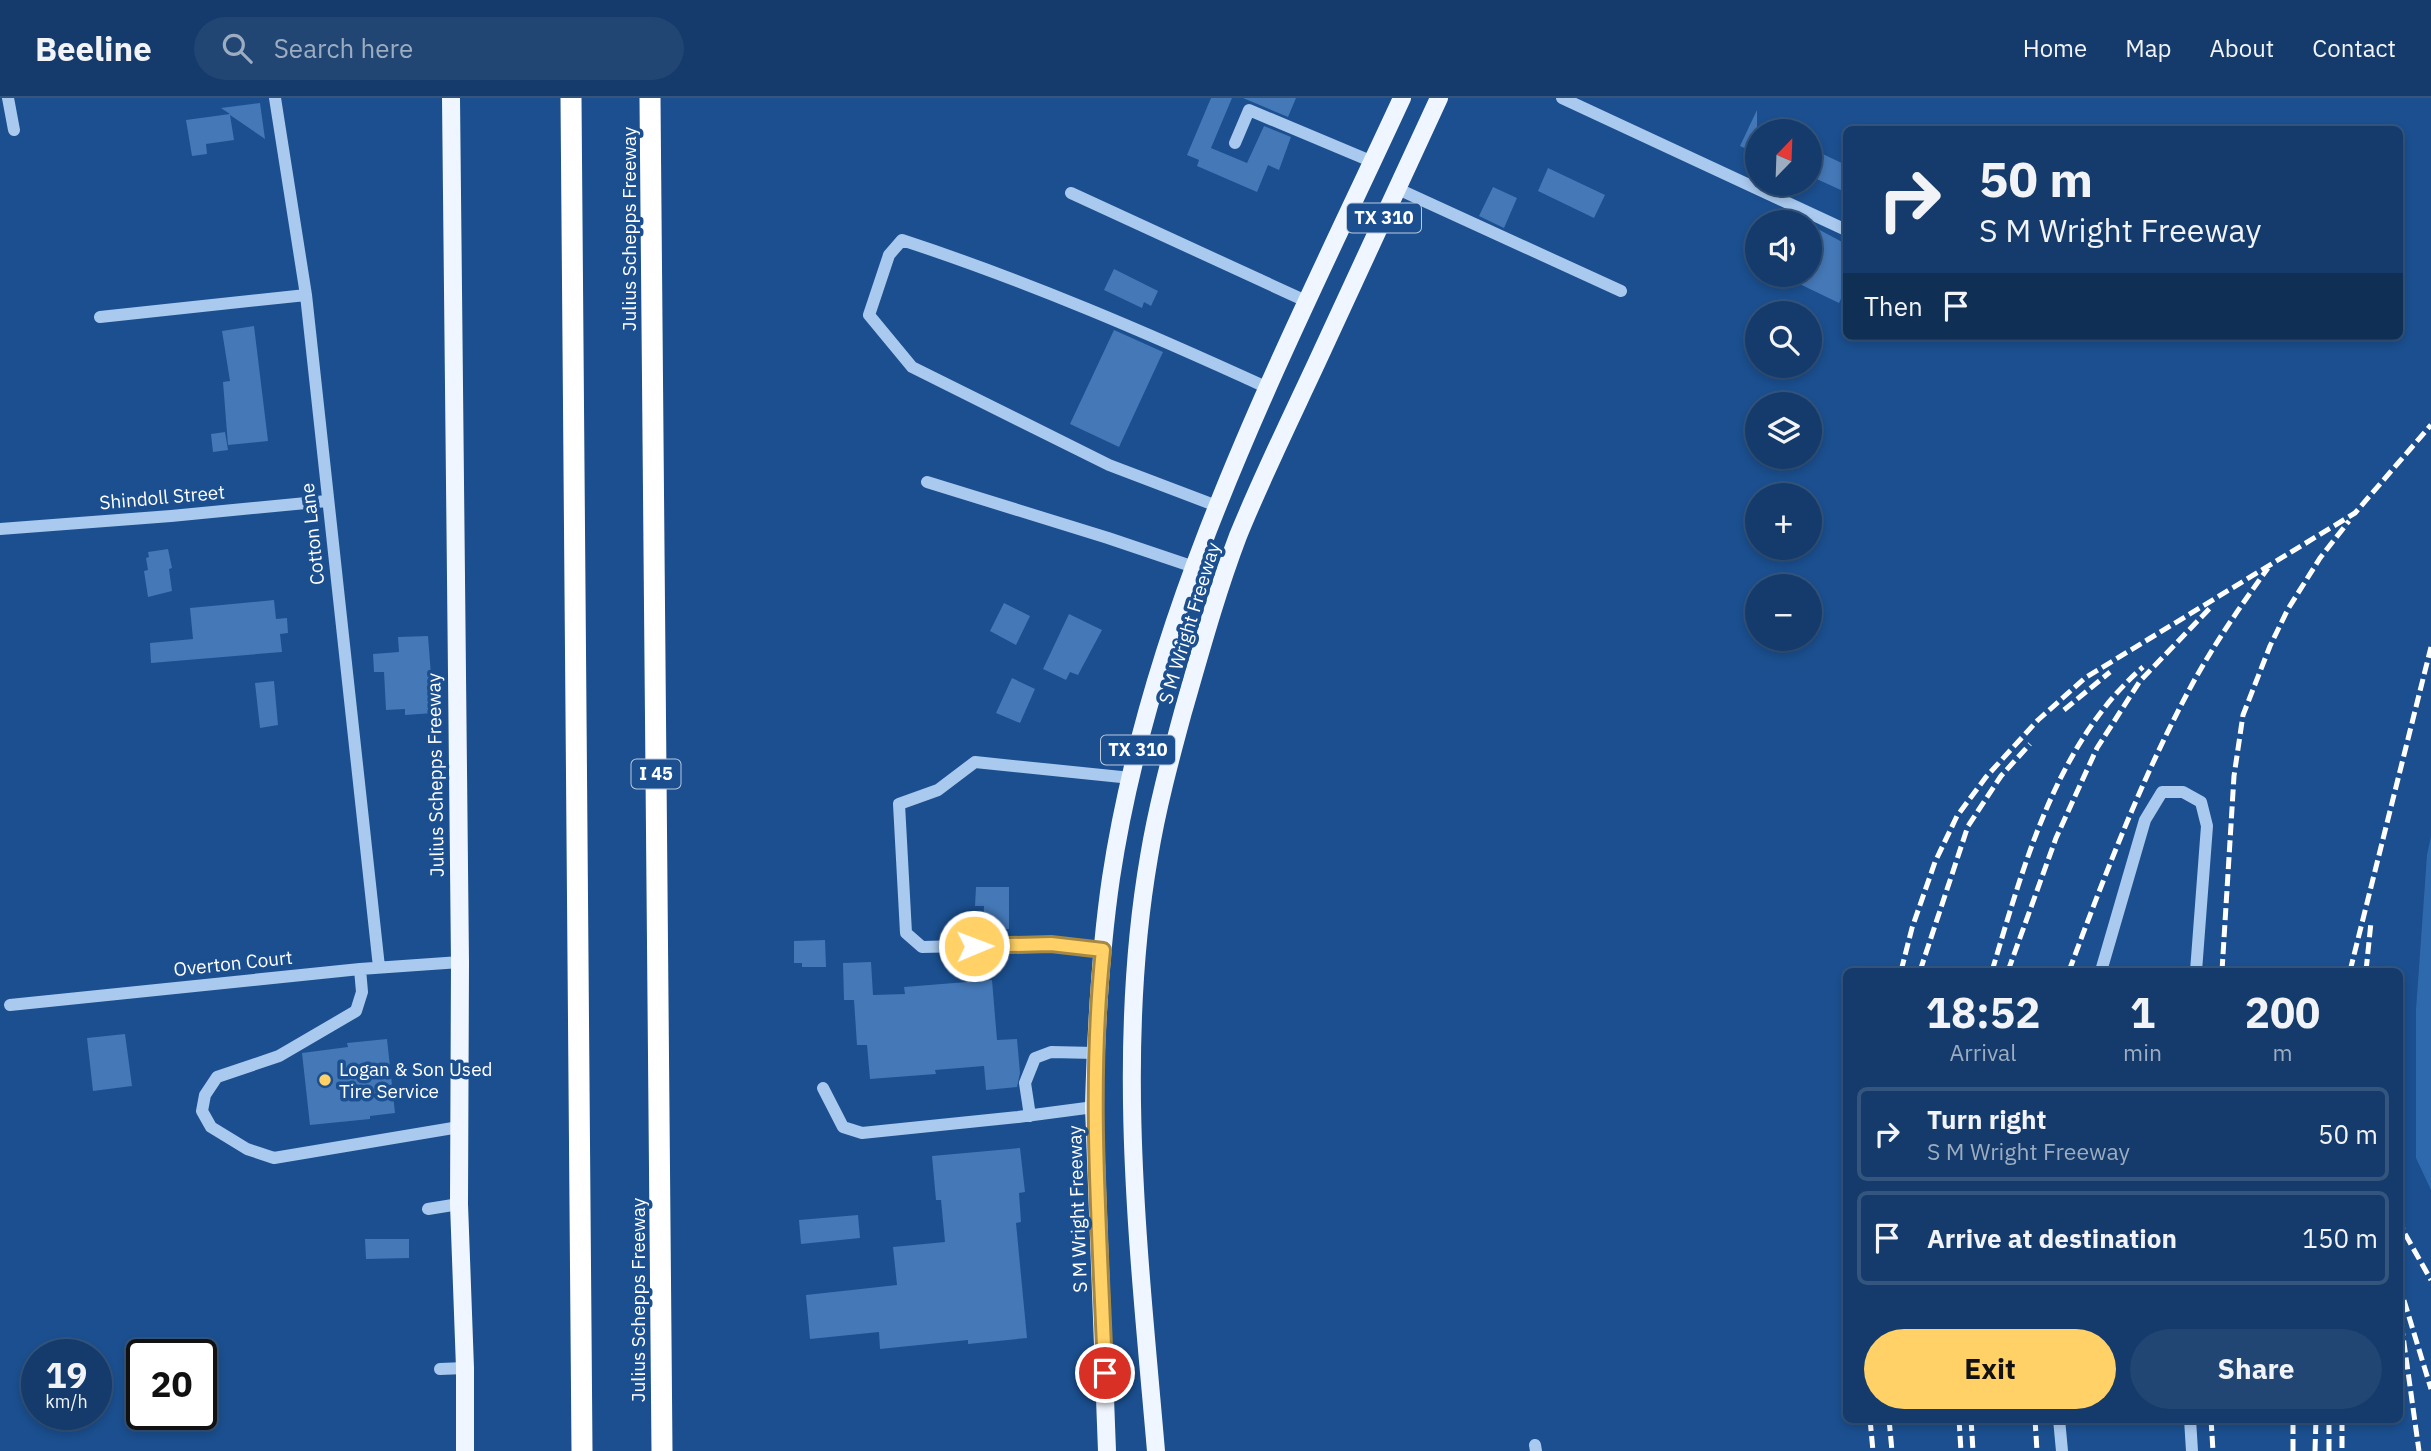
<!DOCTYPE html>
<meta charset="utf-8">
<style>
:root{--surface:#143b6b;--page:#214673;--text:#f1f3f6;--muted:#9dadc1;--line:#33557e;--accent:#ffd166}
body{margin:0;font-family:"IBM Plex Sans",sans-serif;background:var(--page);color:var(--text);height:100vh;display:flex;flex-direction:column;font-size:26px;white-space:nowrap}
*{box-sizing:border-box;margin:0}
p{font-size:23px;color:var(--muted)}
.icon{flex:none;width:38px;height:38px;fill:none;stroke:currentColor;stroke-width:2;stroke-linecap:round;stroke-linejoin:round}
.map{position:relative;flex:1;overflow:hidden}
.side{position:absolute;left:1843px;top:870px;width:560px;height:455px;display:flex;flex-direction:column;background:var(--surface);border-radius:10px;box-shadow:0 4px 10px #0003,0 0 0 2px var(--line)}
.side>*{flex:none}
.banner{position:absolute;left:1843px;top:28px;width:560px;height:214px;border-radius:10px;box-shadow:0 4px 10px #0003,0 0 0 2px var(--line);background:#143b6b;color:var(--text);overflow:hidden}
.needle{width:46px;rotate:23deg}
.fabs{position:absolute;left:1745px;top:21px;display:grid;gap:14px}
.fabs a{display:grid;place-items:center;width:77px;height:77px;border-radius:50%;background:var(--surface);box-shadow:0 4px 10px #0003,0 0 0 2px var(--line);font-size:35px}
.speed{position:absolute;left:21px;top:1241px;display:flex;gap:14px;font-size:35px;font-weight:700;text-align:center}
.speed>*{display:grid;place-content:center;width:91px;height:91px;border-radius:50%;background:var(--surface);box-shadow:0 4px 10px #0003,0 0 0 2px var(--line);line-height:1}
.speed small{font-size:18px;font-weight:400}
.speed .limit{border:4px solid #111;border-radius:10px;background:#fff;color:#111}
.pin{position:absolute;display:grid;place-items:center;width:60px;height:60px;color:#fff;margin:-30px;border:4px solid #fff;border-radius:50%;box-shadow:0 2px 7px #0007}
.me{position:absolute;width:77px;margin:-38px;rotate:89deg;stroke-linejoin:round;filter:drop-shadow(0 0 5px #0008)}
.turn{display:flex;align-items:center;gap:24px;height:147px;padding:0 21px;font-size:32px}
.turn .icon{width:91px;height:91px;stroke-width:2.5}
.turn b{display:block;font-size:49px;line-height:60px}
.then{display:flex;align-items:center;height:66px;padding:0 21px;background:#0003;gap:14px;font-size:26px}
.eta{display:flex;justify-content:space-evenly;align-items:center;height:119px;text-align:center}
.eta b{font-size:42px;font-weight:700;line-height:49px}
.action{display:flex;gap:14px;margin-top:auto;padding:14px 21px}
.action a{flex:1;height:80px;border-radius:42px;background:var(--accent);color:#111;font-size:28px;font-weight:700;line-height:80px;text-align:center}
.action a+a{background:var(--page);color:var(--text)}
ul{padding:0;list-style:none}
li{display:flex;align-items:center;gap:21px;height:94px;margin:0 14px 10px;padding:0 7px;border:4px solid var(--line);border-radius:10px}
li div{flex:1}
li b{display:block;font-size:26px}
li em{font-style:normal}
header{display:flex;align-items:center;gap:42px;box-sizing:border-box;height:98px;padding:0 35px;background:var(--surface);border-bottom:2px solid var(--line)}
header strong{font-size:33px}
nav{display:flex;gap:38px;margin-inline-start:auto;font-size:24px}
.search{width:490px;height:63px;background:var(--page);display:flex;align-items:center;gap:18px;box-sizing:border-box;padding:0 24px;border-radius:38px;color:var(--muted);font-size:26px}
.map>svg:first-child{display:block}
.green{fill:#2e69ad}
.building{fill:#4478b7}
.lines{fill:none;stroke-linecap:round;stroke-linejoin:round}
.minor{stroke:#a9c9ee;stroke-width:12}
.major{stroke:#f0f6ff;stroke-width:18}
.highway{stroke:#fff;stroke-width:21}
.rail{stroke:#fff;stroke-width:5;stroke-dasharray:12 5;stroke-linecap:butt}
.route-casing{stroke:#a68842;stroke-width:18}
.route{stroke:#ffd166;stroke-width:12}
.poi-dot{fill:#ffd166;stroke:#1b4f8f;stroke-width:2.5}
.labels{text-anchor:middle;stroke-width:7;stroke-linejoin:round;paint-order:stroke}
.shield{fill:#1b4f8f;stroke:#bbcadd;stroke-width:2}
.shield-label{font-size:18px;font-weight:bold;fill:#fff}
.street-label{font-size:19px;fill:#fff;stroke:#1b4f8f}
.poi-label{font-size:19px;fill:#fff;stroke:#1b4f8f;text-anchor:start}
</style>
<header>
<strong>Beeline</strong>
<div class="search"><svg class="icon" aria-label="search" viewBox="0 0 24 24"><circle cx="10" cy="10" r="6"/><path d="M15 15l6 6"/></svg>Search here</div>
<nav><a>Home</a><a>Map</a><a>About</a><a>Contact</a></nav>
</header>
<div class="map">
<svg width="2431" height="1353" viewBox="0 0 2431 1353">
<rect width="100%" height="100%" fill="#1b4f8f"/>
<!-- green -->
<path class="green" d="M2431,738V1092L2416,1060V912L2427,757Z"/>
<!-- building -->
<path class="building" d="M1211,0H1232L1211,50L1247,65L1264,28L1291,39L1279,72L1268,67L1257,94L1197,68L1199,62L1187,57Z
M1243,0H1296L1288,19Z
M260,5L265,41L230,17L234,42L206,46L207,56L192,58L186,22L230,16L221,10Z
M1757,12V56L1740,48Z
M1810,50L1846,67V85L1843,93L1810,78Z
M1548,70L1605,97L1594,120L1538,93Z
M1493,89L1517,100L1504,130L1479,118Z
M1816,130L1846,146V190L1839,205L1781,177H1810V143Z
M1114,171L1158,193L1151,208L1144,204L1142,210L1104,192Z
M254,228L268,343L228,347L223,284L230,283L222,233Z
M1114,232L1163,254L1119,349L1070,326Z
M225,334L228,352L213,354L211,336Z
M168,451L172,470L169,471L172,493L148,499L144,473L148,472L146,460L149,459L148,454Z
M274,502L276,521L287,520L288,535L280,536L282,554L151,565L150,545L193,541L190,510Z
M1004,505L1030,518L1016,547L990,533Z
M1069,516L1102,532L1078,577L1070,574L1066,582L1043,571Z
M428,538L434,615L405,617V611L386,612L384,574H374L373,556L399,554L398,539Z
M1012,580L1035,591L1020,625L996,615Z
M274,583L278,627L260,630L255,585Z
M976,789H1009V831H983L984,808H975Z
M825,842L826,869H802V865H794V843Z
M871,864L873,897L905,896L904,889L992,882L997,942L1017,941L1020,975L1017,989L986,992L984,968L935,972L936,976L870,981L867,947H857L854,902H844L843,865Z
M125,936L132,988L93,993L87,940Z
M387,941L395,1015L370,1018V1021L310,1027L302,955L348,949L347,945Z
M1020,1050L1025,1094L1019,1095L1021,1124L1016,1125L1027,1240L968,1246V1242L880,1251L879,1234L810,1241L806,1197L897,1187L893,1149L945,1144L941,1102H936L932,1058Z
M858,1117L860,1140L801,1146L799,1122Z
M365,1141H409V1160L366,1161Z"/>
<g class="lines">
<!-- minor -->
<path class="minor" d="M8,0L14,32
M275,0L306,197L379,869
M1562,0L1846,132
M1235,45L1249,12L1373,64
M1398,91L1621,193
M1071,95L1308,204
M100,219L306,197
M927,384L1108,440L1194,469
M1217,408L1109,367L912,269L869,217L889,157L902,142C1027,183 1148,235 1268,290
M0,431L171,418L327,403
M1103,852L1051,846L922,849L906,835L899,706L938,692L975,664L1131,680
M360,871L362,894L356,913L279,958L217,979L205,997L202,1013L211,1029L247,1051L274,1060L459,1029
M2101,873L2145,722L2162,694H2183L2201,704L2207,728L2196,873
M10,907L360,871L460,864
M823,990L843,1029L862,1035L1018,1019L1094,1009
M1030,1018L1025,985L1035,960L1051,954L1095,955
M428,1111L459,1106
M440,1271L465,1270
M2059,1321L2062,1353
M2190,1321L2192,1353
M1535,1347L1536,1353"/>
<!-- major -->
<path class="major" d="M451,0L460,864L459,1106L465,1270V1353
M1107,1353L1094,1009C1096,932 1100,855 1111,780C1153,503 1286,251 1402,0
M1156,1353C1139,1156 1115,956 1149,759C1157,710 1170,662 1183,614C1200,555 1216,496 1238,438C1262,379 1290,322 1317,264C1358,176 1399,88 1439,0"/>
<!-- highway -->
<path class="highway" d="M571,0L582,1353
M650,0L662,1353"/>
<!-- rail -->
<path class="rail" d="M2064,612L2110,574
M1901,873L1912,830L1935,764L1957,718L1986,679L2038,622L2085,580L2355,415L2431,327
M1920,873L1968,728L2001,678L2030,646
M1992,873C2024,767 2056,645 2143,569
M2008,873L2056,740L2097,650L2140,583L2212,508
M2069,873C2106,774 2144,674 2195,581C2217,542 2242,506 2268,470
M2222,873L2234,678L2243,617L2270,548L2288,511L2320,460L2349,423
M2350,873L2431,549
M2366,873L2371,824
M2399,1120L2404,1134L2431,1182
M2399,1186L2431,1291
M2399,1209L2419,1353
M1870,1321L1873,1353
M1889,1321L1892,1353
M1959,1321L1961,1353
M1971,1321L1973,1353
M2035,1321L2037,1353
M2211,1321L2213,1353
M2342,1321V1353
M2293,1353V1321
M2315,1353L2316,1321
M2329,1353V1321"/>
</g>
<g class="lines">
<!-- route casing -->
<g class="route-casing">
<path id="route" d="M974,848L1051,846L1103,852C1088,993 1100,1134 1105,1275"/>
</g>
<!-- route -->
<use href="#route" class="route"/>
</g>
<!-- markers -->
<circle class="poi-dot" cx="325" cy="982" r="7"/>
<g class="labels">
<!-- shield labels -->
<g class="shield">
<rect x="1347" y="105.5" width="74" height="29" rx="5"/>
<rect x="1101" y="637.5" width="74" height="29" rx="5"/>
<rect x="631.5" y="661.5" width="49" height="29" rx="5"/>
</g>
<g class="shield-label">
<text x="1384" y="126">TX 310</text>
<text x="1138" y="658">TX 310</text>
<text x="656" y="682">I 45</text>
</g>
<!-- street labels -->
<g class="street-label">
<text transform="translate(629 131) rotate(-90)" y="7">Julius Schepps Freeway</text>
<text transform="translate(162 399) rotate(-5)" y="7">Shindoll Street</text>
<text transform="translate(312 436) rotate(-96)" y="7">Cotton Lane</text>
<text transform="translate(1189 525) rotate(-73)" y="7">S M Wright Freeway</text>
<text transform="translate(435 677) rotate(-91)" y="7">Julius Schepps Freeway</text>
<text transform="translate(233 865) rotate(-6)" y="7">Overton Court</text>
<text transform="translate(1077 1111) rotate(-92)" y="7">S M Wright Freeway</text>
<text transform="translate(638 1202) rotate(-90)" y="7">Julius Schepps Freeway</text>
</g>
<!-- poi labels -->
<g class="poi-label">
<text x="339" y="978">Logan &amp; Son Used<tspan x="339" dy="22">Tire Service</tspan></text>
</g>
</g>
</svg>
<div class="fabs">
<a><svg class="needle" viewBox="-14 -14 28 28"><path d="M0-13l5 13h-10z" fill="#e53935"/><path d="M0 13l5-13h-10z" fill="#9dadc1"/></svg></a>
<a><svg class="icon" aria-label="sound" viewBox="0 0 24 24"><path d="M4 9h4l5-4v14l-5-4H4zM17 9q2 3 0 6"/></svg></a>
<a><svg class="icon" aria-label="search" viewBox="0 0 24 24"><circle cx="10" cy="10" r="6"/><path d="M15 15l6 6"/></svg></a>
<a><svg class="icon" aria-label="layers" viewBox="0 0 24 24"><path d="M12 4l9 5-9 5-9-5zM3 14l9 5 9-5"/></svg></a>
<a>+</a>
<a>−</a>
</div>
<div class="speed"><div>19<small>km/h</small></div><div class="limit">20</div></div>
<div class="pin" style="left:1105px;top:1275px;background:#d93025"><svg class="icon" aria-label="arrive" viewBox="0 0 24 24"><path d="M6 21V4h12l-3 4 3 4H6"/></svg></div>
<svg class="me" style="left:974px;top:848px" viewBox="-20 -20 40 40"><circle r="17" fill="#ffd166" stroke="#fff" stroke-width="3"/><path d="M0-11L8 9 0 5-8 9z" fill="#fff"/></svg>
<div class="banner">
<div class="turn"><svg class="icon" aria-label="right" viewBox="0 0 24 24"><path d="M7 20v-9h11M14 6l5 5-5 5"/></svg><div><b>50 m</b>S M Wright Freeway</div></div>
<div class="then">Then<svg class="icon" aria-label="arrive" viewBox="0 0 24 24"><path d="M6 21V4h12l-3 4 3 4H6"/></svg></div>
</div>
<section class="side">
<div class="eta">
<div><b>18:52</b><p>Arrival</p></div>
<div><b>1</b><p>min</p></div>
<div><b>200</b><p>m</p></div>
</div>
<ul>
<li><svg class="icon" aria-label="right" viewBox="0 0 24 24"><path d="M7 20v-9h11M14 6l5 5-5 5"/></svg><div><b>Turn right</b><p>S M Wright Freeway</p></div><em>50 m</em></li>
<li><svg class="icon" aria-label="arrive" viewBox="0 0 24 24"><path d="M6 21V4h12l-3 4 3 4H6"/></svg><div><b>Arrive at destination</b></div><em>150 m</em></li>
</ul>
<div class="action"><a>Exit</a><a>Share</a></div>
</section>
</div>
